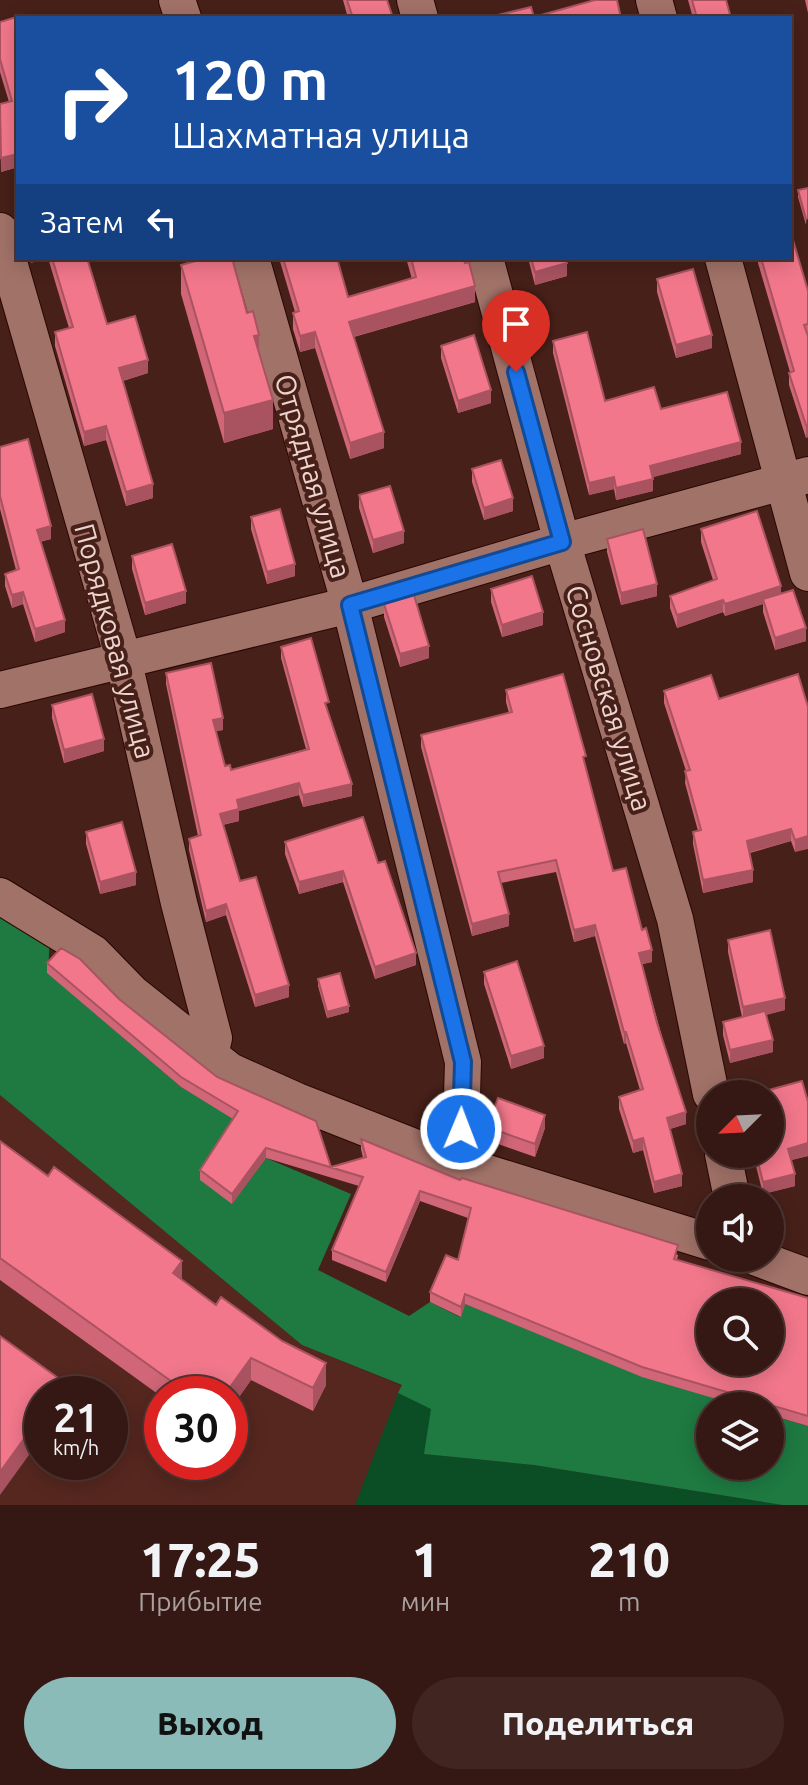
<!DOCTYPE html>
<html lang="ru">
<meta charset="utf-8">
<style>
:root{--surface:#351813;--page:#402521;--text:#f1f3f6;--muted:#aaa0a0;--line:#4f3733;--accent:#8bbbb9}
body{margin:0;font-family:Ubuntu,sans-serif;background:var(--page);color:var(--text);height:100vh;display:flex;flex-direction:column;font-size:30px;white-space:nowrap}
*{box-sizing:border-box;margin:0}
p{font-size:26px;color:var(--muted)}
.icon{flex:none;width:44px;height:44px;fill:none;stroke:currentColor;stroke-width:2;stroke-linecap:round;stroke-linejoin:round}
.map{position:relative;height:1505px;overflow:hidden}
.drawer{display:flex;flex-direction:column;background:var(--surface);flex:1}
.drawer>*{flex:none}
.banner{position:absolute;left:16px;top:16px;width:776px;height:244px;border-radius:0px;box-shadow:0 4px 20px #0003,0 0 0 2px var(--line);background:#1a4fa0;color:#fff;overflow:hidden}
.needle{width:52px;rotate:246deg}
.fabs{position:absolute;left:696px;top:1080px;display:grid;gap:16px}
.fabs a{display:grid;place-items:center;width:88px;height:88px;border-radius:50%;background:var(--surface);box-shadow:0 4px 20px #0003,0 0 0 2px var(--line);font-size:40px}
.speed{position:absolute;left:24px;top:1376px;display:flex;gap:16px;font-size:40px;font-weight:700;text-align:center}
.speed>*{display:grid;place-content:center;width:104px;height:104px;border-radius:50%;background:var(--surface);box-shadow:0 4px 20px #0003,0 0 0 2px var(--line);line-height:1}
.speed small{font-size:20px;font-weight:400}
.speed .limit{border:12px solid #d22;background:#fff;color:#111}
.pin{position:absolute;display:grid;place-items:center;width:68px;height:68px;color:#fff;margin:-82px -34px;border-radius:50% 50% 50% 0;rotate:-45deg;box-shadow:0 0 8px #0007}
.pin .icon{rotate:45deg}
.me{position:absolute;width:88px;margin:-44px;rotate:1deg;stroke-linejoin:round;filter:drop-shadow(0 0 6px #0008)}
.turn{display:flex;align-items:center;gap:28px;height:168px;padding:0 24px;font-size:36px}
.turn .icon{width:104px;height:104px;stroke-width:2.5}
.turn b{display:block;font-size:56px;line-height:68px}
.then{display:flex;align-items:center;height:76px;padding:0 24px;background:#0003;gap:16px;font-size:30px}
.eta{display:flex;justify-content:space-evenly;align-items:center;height:136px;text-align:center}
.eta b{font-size:48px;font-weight:800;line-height:56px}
.cta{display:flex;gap:16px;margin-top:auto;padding:16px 24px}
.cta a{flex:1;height:92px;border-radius:48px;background:var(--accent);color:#111;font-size:32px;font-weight:800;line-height:92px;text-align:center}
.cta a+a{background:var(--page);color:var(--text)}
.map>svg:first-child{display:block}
.built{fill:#55271f;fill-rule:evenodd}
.green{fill:#0b4e26}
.forest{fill:#1e7a41}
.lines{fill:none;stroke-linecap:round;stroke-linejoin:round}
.minor-casing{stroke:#2b0703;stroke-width:38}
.minor{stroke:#a17268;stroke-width:36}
.wall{fill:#d06678}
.shaded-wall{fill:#a95361}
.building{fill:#f2778b;stroke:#a95361;stroke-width:2;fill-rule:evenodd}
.route-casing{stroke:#114b97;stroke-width:20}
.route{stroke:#1a73e8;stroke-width:14}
.labels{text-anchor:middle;stroke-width:8;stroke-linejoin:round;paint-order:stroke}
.street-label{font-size:28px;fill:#eed4ce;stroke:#472019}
</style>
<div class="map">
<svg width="808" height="1505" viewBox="0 0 808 1505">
<rect width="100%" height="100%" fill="#472019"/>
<!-- built -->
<path class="built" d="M0,1095L302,1345L402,1386L355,1505H0ZM42,1394H110V1462H42ZM162,1394H230V1462H162Z"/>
<!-- green -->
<path class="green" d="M398,1393L432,1409L425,1454L534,1465L782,1505H355Z"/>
<!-- forest -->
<path class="forest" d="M0,898L50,935L48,973L181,1087L238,1121L232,1204L266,1158L351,1194L318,1270L409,1316L430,1302L460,1317L465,1304L740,1406H710V1466H770V1415L808,1426V1505H782L534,1465L424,1454L431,1409L398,1393L402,1385L302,1345L0,1095Z"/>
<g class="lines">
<!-- minor casing -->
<g class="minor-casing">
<path id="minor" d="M177,0L183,18
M415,0L420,18
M654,0L659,18
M0,231L123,658L179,903L214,1038L210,1055
M251,258L350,605L463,1062L461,1129L452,1162
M485,258L562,542L675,919L711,1094
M723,258L808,573
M0,690L350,605L562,542L808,475
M0,896L93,953L132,993L230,1071L297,1101L452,1162L710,1242
M723,1154L732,1198
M757,1258L808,1277"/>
</g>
<!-- minor -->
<use href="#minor" class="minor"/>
</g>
<!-- wall -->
<path class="wall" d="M343,0H387L393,18H348Z
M688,0H726L731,18H693Z
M805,0H808V13Z
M24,18L18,167L1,172L0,104L9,102L0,72V22Z
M808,188L806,225L798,197V190Z
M48,258H87L107,324L148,373L123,381L153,498L126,506L106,440L84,446L55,346V332L69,328Z
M279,258H337L348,297L412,279L406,258H463L475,302L354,337L384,448L350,459L315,348L300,352L293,329V313L295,312Z
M528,258H565L567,276L535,285Z
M758,258H790L808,291V437L806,438L789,385V373L790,372L758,263Z
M181,265L259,354L273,429L224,443L181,294Z
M657,279L712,348L676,358L657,292Z
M553,341L605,401L661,409L741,454L653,477V491L616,500L614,489L589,495L553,353Z
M441,346L491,403L458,413L441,358Z
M0,447L51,539L40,542L65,632L35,642L23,604L12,608L5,586V574L16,570L0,509Z
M472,469L513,511L484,520L472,482Z
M359,495L404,543L373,553L359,508Z
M251,517L295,576L267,584L251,529Z
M701,529L781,594L806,641L775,650L763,612V604L725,616L723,612L677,628L670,608V596L713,580L701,542Z
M607,539L657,596L621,605L607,552Z
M132,556L186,603L145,615L132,569Z
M491,589L543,625L502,637L491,602Z
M384,604L429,658L400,667L384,617Z
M281,647L329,713L352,796L303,807L299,795L239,811V821L223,825L240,881L289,997L255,1007L226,915L206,922L189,850V839L198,836L166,684V673L223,730L216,731L225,766L231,770L306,749L281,658Z
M798,674L795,852L791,841L750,853L753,882L703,893L693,844V832L698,831L685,783L686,771L664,703V691L719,699Z
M506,690L586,767L613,871L642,930L652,962L642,964L686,1124L670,1129L682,1186L654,1193L643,1150L633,1153L619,1109V1097L640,1090L626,1043L624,1044L595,936L574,942L556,872L501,883L509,926L472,936L421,747V735L509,713L506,702Z
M52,705L104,751L64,763L52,718Z
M86,832L136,885L100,894L86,844Z
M285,842L378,863L416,965L375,979L343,882L299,894L285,854Z
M728,940L785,1010L766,1015L773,1052L730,1063L723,1035V1022L742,1017L728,952Z
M47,963L119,999L331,1167L363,1158L361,1149V1139L460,1180L678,1255L677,1260L808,1298V1426L770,1415V1406H740L642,1377L465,1304L461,1317L430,1302V1292L458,1260L468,1218L420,1201L386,1282L332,1260V1250L359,1186L266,1158L232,1204L200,1180V1170L233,1119L181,1087L47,973Z
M484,972L544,1058L511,1069L484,984Z
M318,979L349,1012L327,1018L318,986Z
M808,1102V1156L791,1160L795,1186L763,1194L753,1154H770Z
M487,1127L545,1128L535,1157L487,1140Z
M0,1141L182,1280L326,1385L313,1411L251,1380L230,1410V1394H162V1397L0,1280Z"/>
<!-- shaded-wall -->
<path class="shaded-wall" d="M18,154V167L1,172V158Z
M31,258H48L31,263Z
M567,263V276L535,285V272Z
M475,286V302L349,338V322Z
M315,332V348L300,352V336Z
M259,335V364L254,336Z
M712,335V348L676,358V345Z
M148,360V373L119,382V368Z
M491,390V403L458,413V401Z
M273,400V429L224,443V413Z
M806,425H808V437L806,438Z
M106,426V440L84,446V432Z
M384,432V448L350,459V443Z
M741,442V454L650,478V466Z
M614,477V489L589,495V483Z
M653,479V491L616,500V488Z
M153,484V498L126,506V492Z
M513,498V511L484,520V508Z
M51,526V539L37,542V530Z
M404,531V543L373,553V540Z
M295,564V576L267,584V572Z
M657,584V596L621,605V593Z
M781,586V598L763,599V604L725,616V604Z
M186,591V603L145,615V603Z
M23,592V604L12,608V595Z
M723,600V612L677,628V615Z
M543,612V625L502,637V625Z
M65,620V632L35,642V629Z
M806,628V641L775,650V638Z
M429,646V658L400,667V654Z
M223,718V730L213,732V720Z
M104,739V751L64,763V750Z
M299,783V795L239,811V821L220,825V814L237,800Z
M352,784V796L303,807V795Z
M791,829V841L747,853V841Z
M808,836V849L795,852V840Z
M753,870V882L703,893V880Z
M343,871V882L299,894V882Z
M136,872V885L100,894V882Z
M226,904V915L206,922V911Z
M509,914V926L472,936V924Z
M595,925V936L574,942V930Z
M652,950V962L639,965V953Z
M416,953V965L375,979V967Z
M289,985V997L255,1007V995Z
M785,998V1010L743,1020V1007Z
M349,1006V1012L327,1018V1012Z
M624,1032H626V1043L624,1044Z
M773,1040V1052L730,1063V1050Z
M544,1046V1058L511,1069V1056Z
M686,1112V1124L667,1130V1118Z
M545,1115V1128L535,1157V1144Z
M643,1138V1150L633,1153V1141Z
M808,1143V1156L788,1161V1149Z
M266,1148V1158L232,1204V1194Z
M682,1174V1186L654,1193V1182Z
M795,1174V1186L763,1194V1182Z
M420,1191V1201L386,1282V1272Z
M182,1261V1283L173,1273Z
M465,1294V1304L461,1317V1307Z
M251,1358V1380L230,1410V1394H225Z
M326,1363V1385L313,1411V1388Z
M65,1383V1394H56Z
M42,1414V1437L0,1495V1472Z"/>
<!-- building -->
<path class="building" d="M347,0H387L393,18H353Z
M595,0H617L621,18H486L531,7L534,17Z
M692,0H726L731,18H697Z
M23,15L24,18H18V154L1,158L0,104L12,101L0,59V22Z
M808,188V218L806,219L798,190Z
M793,240L808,291V324L804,325L808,336V425H806L789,373L794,371L761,258H790V241Z
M52,258H87L107,324L135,316L148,360L119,368L153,484L126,492L106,426L84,432L55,332L73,327Z
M207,258H232L247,313L253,311L259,335L254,336L273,400L224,413L181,265Z
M283,258H337L348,297L416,277L411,258H463L465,263L469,262L475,286L349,322L384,432L350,443L315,332L300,336L293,313L299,311Z
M531,258H565L567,263L535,272Z
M693,269L712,335L676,345L657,279Z
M587,332L605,401L654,387L661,409L727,392L741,442L650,466L653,479L616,488L614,477L589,483L553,341Z
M474,335L491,390L458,401L441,346Z
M28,439L51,526L37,530L65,620L35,629L23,592L12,595L5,574L19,569L0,496V447Z
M501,460L513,498L484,508L472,469Z
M390,486L404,531L373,540L359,495Z
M280,509L295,564L267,572L251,517Z
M757,511L781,586L725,604L723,600L677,615L670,596L717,579L701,529Z
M643,529L657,584L621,593L607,539Z
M172,544L186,591L145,603L132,556Z
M532,576L543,612L502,625L491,589Z
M793,590L806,628L775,638L763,599Z
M414,595L429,646L400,654L384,604Z
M311,638L329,702L325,703L352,784L303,795L299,783L237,800L239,809L220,814L240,881L256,877L289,985L255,995L226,904L206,911L189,839L201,835L166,673L211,663L223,718L213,720L225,766L230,765L231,770L309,749L281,647Z
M563,674L586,756L583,757L613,871L626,868L642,930L646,928L652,950L639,953L657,1023L686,1112L667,1118L682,1174L654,1182L643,1138L633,1141L619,1097L643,1089L626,1032H624L595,925L574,930L556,860L498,872L509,914L472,924L421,735L512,712L506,690Z
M798,674L808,707V836L795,840L791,829L747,841L753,870L703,880L693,832L701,830L685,771L690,770L664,691L711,675L719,699Z
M92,694L104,739L64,750L52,705Z
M363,817L378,863L385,861L416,953L375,967L343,871L299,882L285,842Z
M122,822L136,872L100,882L86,832Z
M770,930L785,998L743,1007L728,940Z
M61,948L80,959L119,999L217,1077L316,1121L331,1167L366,1157L361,1139L460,1180L462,1178L678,1245L674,1259L808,1298V1416L642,1367L465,1294L461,1307L430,1292L446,1255L458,1260L471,1208L420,1191L386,1272L332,1250L363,1177L266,1148L232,1194L200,1170L238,1111L181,1077L47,963ZM710,1302H770V1362H710Z
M517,961L544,1046L511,1056L484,972Z
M340,973L349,1006L327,1012L318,979Z
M765,1011L773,1040L730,1050L723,1022Z
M802,1081L808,1102V1143L788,1149L795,1174L763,1182L756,1154H770V1094H759L758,1093Z
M498,1098L545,1115L535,1144L487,1127Z
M0,1141L48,1176L54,1167L182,1261L173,1273L216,1305L221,1297L282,1341L326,1363L313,1388L251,1358L225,1394H189L0,1258Z
M0,1336L65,1383L56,1394H42V1414L0,1472Z"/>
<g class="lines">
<!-- route casing -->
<g class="route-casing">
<path id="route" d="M461,1129L463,1062L350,605L562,542L516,372"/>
</g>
<!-- route -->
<use href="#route" class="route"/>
</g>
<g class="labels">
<!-- street labels -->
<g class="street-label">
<text transform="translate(313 476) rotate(74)" y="10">Отрядная улица</text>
<text transform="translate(115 641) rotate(75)" y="10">Порядковая улица</text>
<text transform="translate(609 698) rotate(73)" y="10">Сосновская улица</text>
</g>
</g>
</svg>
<div class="fabs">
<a><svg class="needle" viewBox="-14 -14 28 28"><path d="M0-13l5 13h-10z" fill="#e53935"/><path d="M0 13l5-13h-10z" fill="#aaa0a0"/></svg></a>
<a><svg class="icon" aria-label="sound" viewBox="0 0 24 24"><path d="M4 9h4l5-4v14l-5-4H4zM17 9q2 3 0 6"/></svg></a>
<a><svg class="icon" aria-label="search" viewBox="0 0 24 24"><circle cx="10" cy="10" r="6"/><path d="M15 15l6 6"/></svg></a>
<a><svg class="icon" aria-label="layers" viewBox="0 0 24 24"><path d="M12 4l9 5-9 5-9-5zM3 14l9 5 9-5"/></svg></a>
</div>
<div class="speed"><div>21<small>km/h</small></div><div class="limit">30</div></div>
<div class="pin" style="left:516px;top:372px;background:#d93025"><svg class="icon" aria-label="arrive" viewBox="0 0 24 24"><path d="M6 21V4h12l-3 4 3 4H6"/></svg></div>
<svg class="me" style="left:461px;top:1129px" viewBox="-20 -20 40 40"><circle r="17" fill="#1a73e8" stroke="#fff" stroke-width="3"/><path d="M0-11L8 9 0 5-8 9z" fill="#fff"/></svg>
<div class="banner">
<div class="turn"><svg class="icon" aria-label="right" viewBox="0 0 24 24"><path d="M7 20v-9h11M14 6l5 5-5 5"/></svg><div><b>120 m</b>Шахматная улица</div></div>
<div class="then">Затем<svg class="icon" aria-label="left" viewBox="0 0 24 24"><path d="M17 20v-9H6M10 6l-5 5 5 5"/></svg></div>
</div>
</div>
<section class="drawer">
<div class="eta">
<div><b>17:25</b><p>Прибытие</p></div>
<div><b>1</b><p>мин</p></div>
<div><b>210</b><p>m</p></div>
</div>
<div class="cta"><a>Выход</a><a>Поделиться</a></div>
</section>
